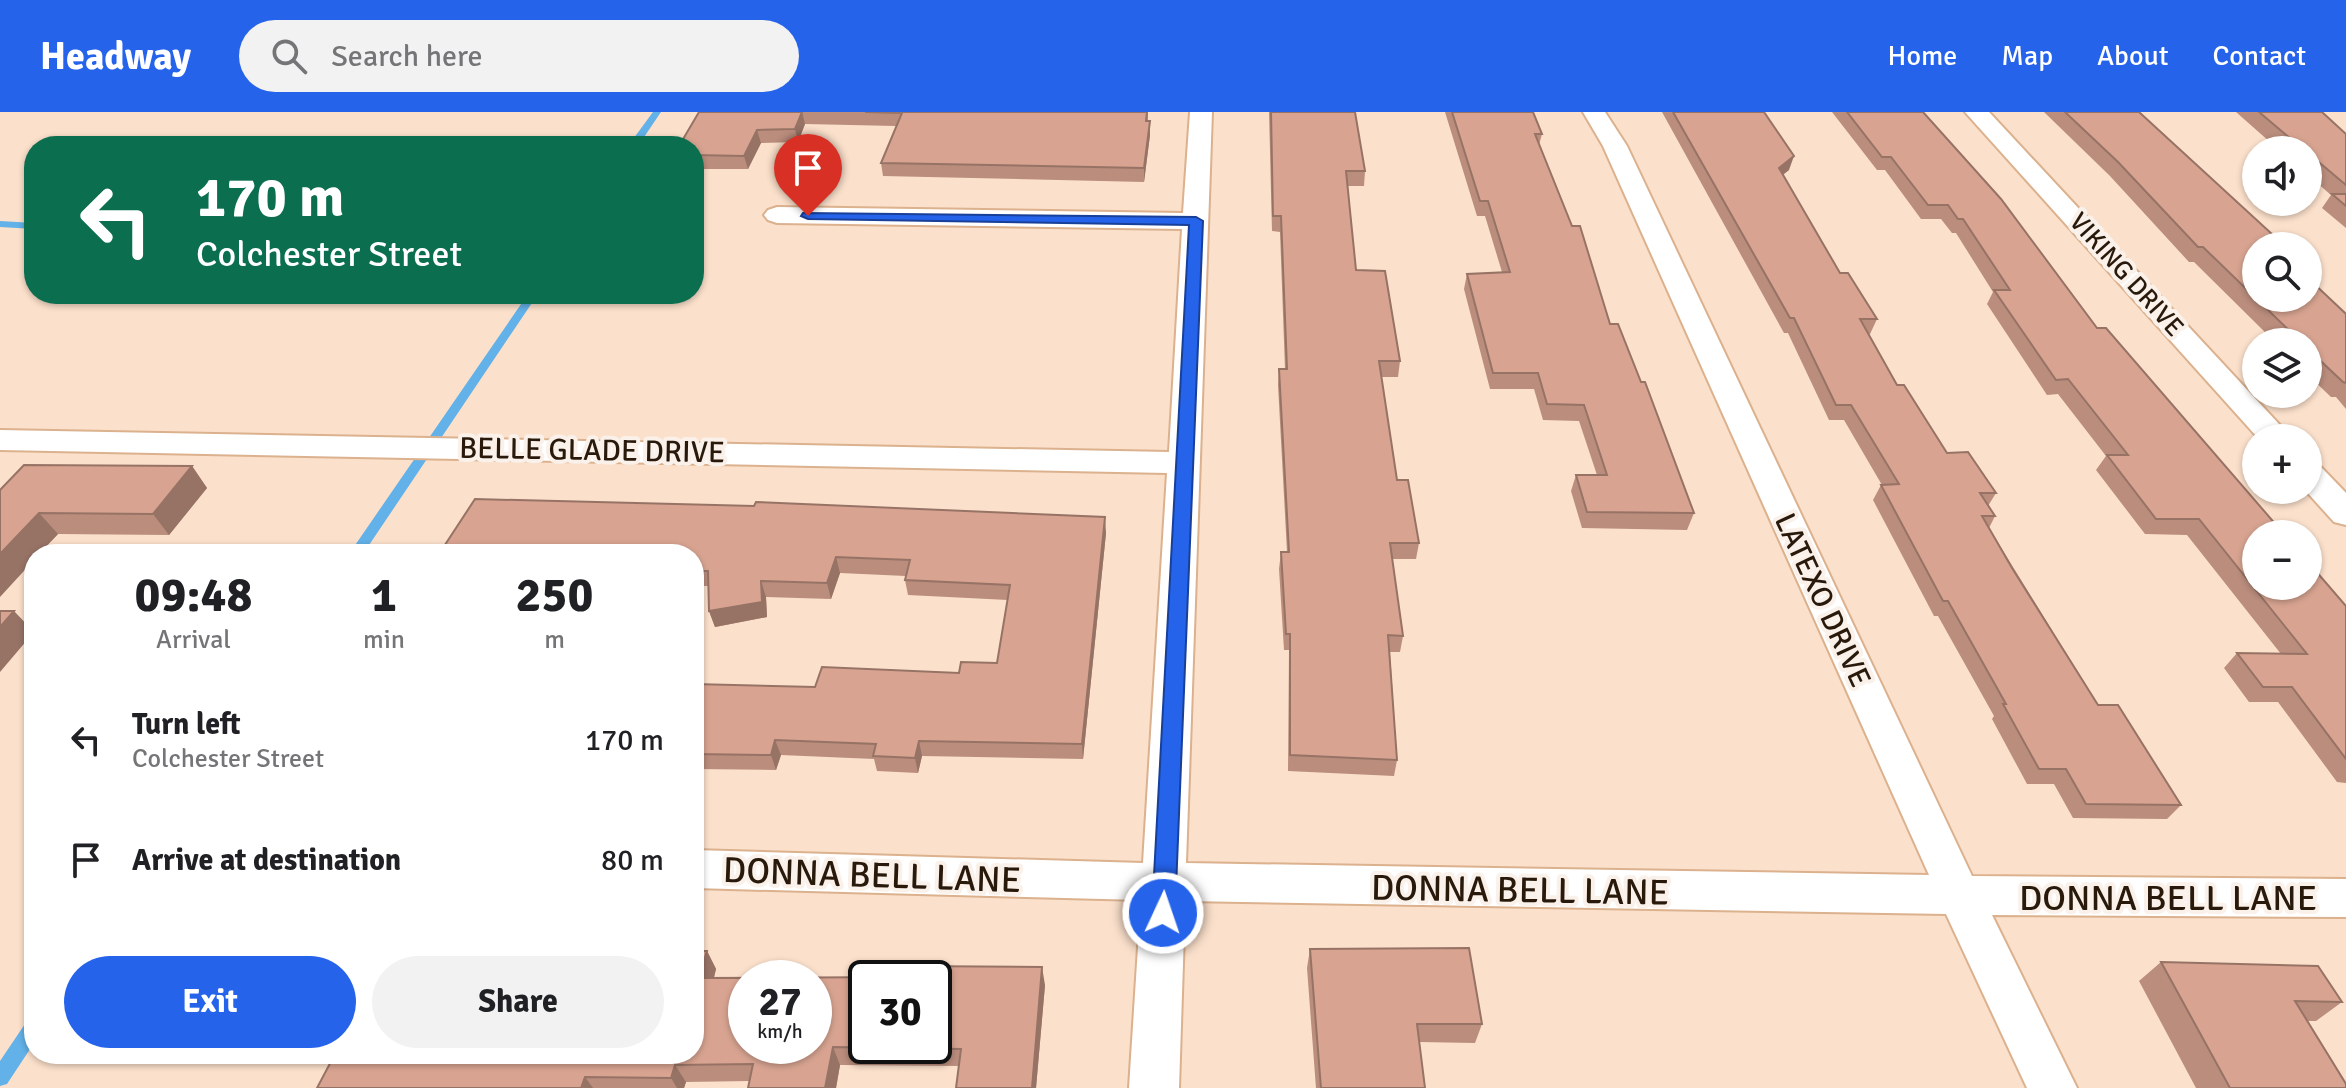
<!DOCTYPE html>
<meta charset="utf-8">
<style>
:root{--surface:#fff;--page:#f2f2f2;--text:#202124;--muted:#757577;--accent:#2563eb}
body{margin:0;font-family:Signika,sans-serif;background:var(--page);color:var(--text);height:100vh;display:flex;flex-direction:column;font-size:30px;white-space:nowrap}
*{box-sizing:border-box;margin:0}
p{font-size:26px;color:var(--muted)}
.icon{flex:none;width:44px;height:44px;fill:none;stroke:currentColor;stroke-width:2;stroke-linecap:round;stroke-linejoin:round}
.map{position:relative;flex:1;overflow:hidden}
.sheet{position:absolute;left:24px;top:432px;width:680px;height:520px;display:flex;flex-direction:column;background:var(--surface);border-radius:32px;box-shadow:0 2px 6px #0004}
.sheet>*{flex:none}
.top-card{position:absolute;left:24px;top:24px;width:680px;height:168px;border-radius:32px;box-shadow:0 2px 6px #0004;background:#0b6e4f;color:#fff;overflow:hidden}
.tools{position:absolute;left:2242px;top:24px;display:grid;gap:16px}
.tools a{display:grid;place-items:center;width:80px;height:80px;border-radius:50%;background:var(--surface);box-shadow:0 2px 6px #0004;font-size:40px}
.speed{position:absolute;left:728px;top:848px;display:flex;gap:16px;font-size:40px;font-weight:700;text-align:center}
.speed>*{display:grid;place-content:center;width:104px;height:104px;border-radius:50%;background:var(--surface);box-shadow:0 2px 6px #0004;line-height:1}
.speed small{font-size:20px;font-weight:400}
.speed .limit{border:4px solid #111;border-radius:12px;background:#fff;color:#111}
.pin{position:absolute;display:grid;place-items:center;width:68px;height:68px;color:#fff;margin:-82px -34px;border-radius:50% 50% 50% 0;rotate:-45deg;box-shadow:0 0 8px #0007}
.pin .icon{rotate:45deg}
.me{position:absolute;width:88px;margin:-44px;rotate:3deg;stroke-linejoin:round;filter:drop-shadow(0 0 6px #0008)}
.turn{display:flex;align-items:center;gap:28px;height:168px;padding:0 40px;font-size:36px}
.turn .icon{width:104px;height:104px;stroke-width:2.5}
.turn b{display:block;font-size:56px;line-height:68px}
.eta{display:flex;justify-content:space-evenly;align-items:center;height:136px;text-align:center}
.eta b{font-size:48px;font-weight:700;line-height:56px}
.button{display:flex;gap:16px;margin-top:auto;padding:16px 40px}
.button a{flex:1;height:92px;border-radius:48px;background:var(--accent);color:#fff;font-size:32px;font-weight:700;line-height:92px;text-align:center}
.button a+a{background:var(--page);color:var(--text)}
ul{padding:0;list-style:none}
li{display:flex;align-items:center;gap:24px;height:120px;padding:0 40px}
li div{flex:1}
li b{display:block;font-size:30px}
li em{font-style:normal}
header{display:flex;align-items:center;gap:48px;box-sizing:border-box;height:112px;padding:0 40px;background:var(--accent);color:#fff}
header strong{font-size:38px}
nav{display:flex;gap:44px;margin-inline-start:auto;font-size:28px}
.search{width:560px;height:72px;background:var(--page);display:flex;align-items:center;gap:20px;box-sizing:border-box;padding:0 28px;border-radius:44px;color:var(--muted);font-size:30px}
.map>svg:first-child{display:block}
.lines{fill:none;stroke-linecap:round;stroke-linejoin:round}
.stream{fill:#62b1e8;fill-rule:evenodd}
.minor-casing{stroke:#dbb18e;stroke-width:4}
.minor{fill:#fff;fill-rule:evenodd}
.wall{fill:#ba8d7d}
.shaded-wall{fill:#977366}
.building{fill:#d8a491;stroke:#977366;stroke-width:2;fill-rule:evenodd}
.route{fill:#2563eb;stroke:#184099;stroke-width:2}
.labels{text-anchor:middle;stroke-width:8;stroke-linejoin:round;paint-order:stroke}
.far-street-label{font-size:26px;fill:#28190b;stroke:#faf1ea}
.street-label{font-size:30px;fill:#28190b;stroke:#faf1ea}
.near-street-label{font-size:36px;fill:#28190b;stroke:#faf1ea}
</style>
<header>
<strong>Headway</strong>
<div class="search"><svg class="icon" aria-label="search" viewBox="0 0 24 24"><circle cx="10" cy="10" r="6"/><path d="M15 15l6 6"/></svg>Search here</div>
<nav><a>Home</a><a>Map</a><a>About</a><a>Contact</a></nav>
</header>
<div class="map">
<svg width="2346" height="976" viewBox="0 0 2346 976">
<rect width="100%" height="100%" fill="#fbe0cb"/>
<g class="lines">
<!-- stream -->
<path class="stream" d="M653,0H661L638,34H628Z
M0,109L34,111V117L0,115Z
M528,182H538L363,442H349Z
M34,906V931L7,972L0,974V949L27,909Z"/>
<!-- minor casing -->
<g class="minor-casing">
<path id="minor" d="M1190,0H1212L1186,751L1929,763L1603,34L1583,0H1605L1627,34L1972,764L2346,767V805L1992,803L2077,976H2027L1946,802L1185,789L1179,976H1129L1141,788L694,776V738L1143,751L1167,361L0,338V318L1169,340L1182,117L777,111L768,108L764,103L768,98L777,95L1183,101Z
M1965,0H1989L2292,326H2258Z
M2308,350L2320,354L2346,381V413L2334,410L2305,378H2308Z"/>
</g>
<!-- minor -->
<use href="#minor" class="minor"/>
</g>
<!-- wall -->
<path class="wall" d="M699,0H1148V9L1150,23L1144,70L883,64L881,51L896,14L805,12L798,30L761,31L748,57H694V34Z
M1269,0H1355L1365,59L1364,74H1348L1356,158L1400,249L1398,265H1381L1397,368L1419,431L1416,447H1392L1403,524L1400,540H1390L1397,648L1394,664L1288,659L1289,538H1284L1279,457L1281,440H1287L1278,273L1279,257H1285L1280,120L1272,119Z
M1445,0H1533L1542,22L1539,33L1610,212L1694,401L1687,418L1582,416L1571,379L1576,363H1597L1579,309L1543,308L1534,277H1490L1464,177L1467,162L1502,160L1485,104H1477Z
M1662,0H1764L1789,58L1783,63L1840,161L1877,207L1870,222H1869L1897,273L1947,341L1996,381L1988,394L1995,404L1989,416L2098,593L2181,693L2167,707L2073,706L2054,672H2027L1992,607L1994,604L1938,504H1934L1873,388L1881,373H1882L1844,308H1829L1788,221H1784Z
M1832,0H1923L2097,216L2346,494V671L2337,670L2278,590H2249L2224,556L2237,541L2281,542L2187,423L2145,422L2096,358L2106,344L2058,282L2047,283L1987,192L1993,180L1956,121H1952L1941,107H1921L1885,58H1877Z
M2044,0H2139L2256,134L2346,202V297L2336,285H2331L2308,263V230H2275L2194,150H2189L2110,64Z
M2236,0H2322L2346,22V116L2322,96L2331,83L2308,63V38H2279Z
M192,354L207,376L169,423L58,422L39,442H34L0,378Z
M1106,421L1083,647L922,644L918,661L877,659L874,647L781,643L776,658L694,657V572L815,575L959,561L997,551L1008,488L908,483L905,468L906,464L840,461L831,487L766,485L767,505L715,515L709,499V474H694V442Z
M1310,837L1482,912L1475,931L1419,930L1425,976H1316L1307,856Z
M707,839L716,857L714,866L1045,873L1036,976H956L959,954L840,953L836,976H748L749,969L686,970L684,976H317L694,942Z
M2161,850L2342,890L2316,909H2307L2346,976H2196L2139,869Z"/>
<!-- shaded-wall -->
<path class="shaded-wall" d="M802,0L805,12L798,30L795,17Z
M1150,9V23L1144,70V56Z
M757,18L761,31L748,57L744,44Z
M1794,44L1789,58L1774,69L1779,56Z
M192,354L207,376L169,423L153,402Z
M39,401L58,422L39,442H34V448L0,485V442Z
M1105,405L1106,421L1083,647L1082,632Z
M836,445L840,461L831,487L827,471Z
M761,469L766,485L767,505L715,515L709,499Z
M14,499L34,520L0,560V515Z
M775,628L781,643L776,658L771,643Z
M919,629L922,644L918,661L915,646Z
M707,839L716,857L709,884L699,866Z
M1042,855L1045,873L1036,976H1032Z
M833,935L840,953L836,976H825Z
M675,953L686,970L684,976H677L671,966Z
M585,965L593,976H581Z"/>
<!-- building -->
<path class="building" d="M699,0H802L795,17L757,18L744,44L694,43V34H679Z
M865,0H1147L1146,9H1150L1144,56L881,51L902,1Z
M1271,0H1355L1365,59H1346L1356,158L1385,159L1400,249H1379L1397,368H1408L1419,431H1390L1403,524L1388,523L1397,648L1290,643V522H1286L1281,440H1289L1279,257H1287L1281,104H1273Z
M1452,0H1533L1542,22H1535L1572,114H1580L1610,212H1618L1641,270H1645L1694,401L1587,400L1576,363H1607L1584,293L1547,292L1538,261H1493L1467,162L1510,160L1488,89H1480Z
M1673,0H1764L1794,44L1779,56L1840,161H1848L1877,207H1860L1897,273H1904L1947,341L1968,340L1996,381H1980L1995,404H1982L2012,456L2098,593H2118L2181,693L2086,692L2066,657H2039L2003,592H2006L1948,489H1943L1881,373L1899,372L1851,293H1836L1794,206H1790Z
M1847,0H1923L2001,87L2097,216H2106L2284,422H2256V474H2308V450L2346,494V647L2292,575H2263L2237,541L2307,542L2199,407H2156L2107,343H2128L2068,267L2056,268L1994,178H2010L1963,107H1958L1948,93H1928L1891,45H1882Z
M2065,0H2139L2285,134H2256V186H2308V166L2346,202V271L2343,270L2308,237V230H2301L2203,135H2198L2118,50Z
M2259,0H2322L2346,22V73L2308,41V38H2304Z
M2332,82H2346V94Z
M24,353L192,354L153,402L39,401L0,442V378Z
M475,387L754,394L756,390L1105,405L1082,632L919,629L915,646L873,644L876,632L775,628L771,643L694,642V572L815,575L822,555L959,561L961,550L997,551L1010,473L905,468L910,448L836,445L827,471L761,469L762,490L709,499L708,459H694V442H439Z
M0,499H14L0,515Z
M1469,836L1482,912H1417L1425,976H1321L1310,837Z
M694,839H707L699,866L905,865L907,854L1042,855L1032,976H956L961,937L833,935L825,976H748L753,952L675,953L671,966L585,965L581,976H317L335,942H694ZM746,866H814V934H746ZM866,866H934V934H866Z
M2161,850L2318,854L2342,890L2295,889L2346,972V976H2230Z"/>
<!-- route -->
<path class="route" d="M803,101L1196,105L1203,109L1175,801L1171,808L1163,811L1155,808L1152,801L1189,113L808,107L801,104Z"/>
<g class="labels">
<!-- far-street labels -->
<g class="far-street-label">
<text transform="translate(2127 162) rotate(48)" y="9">VIKING DRIVE</text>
</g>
<!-- street labels -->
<g class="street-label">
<text transform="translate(592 338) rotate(1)" y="10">BELLE GLADE DRIVE</text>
<text transform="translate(1823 488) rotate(65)" y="10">LATEXO DRIVE</text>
</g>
<!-- near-street labels -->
<g class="near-street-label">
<text transform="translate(872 762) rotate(2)" y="13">DONNA BELL LANE</text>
<text transform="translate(1520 777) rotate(1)" y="13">DONNA BELL LANE</text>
<text x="2168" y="798">DONNA BELL LANE</text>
</g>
</g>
</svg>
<div class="tools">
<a><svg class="icon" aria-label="sound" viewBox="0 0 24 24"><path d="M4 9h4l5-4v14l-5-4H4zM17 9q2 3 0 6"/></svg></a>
<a><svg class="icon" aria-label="search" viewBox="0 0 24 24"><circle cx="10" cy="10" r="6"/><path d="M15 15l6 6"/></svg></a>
<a><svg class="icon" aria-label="layers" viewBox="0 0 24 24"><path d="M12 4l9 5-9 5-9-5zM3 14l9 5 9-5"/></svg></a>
<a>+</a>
<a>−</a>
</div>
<div class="speed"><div>27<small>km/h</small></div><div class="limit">30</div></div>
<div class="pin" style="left:808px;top:104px;background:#d93025"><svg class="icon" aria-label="arrive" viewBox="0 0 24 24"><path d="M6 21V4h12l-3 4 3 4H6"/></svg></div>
<svg class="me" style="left:1163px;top:801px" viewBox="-20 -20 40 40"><circle r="17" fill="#2563eb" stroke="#fff" stroke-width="3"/><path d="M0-11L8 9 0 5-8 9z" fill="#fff"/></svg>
<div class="top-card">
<div class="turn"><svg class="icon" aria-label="left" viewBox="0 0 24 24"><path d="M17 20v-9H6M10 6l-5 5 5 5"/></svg><div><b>170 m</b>Colchester Street</div></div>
</div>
<section class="sheet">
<div class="eta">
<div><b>09:48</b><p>Arrival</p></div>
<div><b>1</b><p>min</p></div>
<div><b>250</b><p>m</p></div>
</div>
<ul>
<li><svg class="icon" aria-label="left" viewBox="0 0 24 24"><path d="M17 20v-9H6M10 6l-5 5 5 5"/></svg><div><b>Turn left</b><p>Colchester Street</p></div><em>170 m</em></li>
<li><svg class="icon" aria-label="arrive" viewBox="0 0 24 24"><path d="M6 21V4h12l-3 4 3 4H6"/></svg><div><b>Arrive at destination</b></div><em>80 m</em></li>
</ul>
<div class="button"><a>Exit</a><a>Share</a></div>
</section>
</div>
